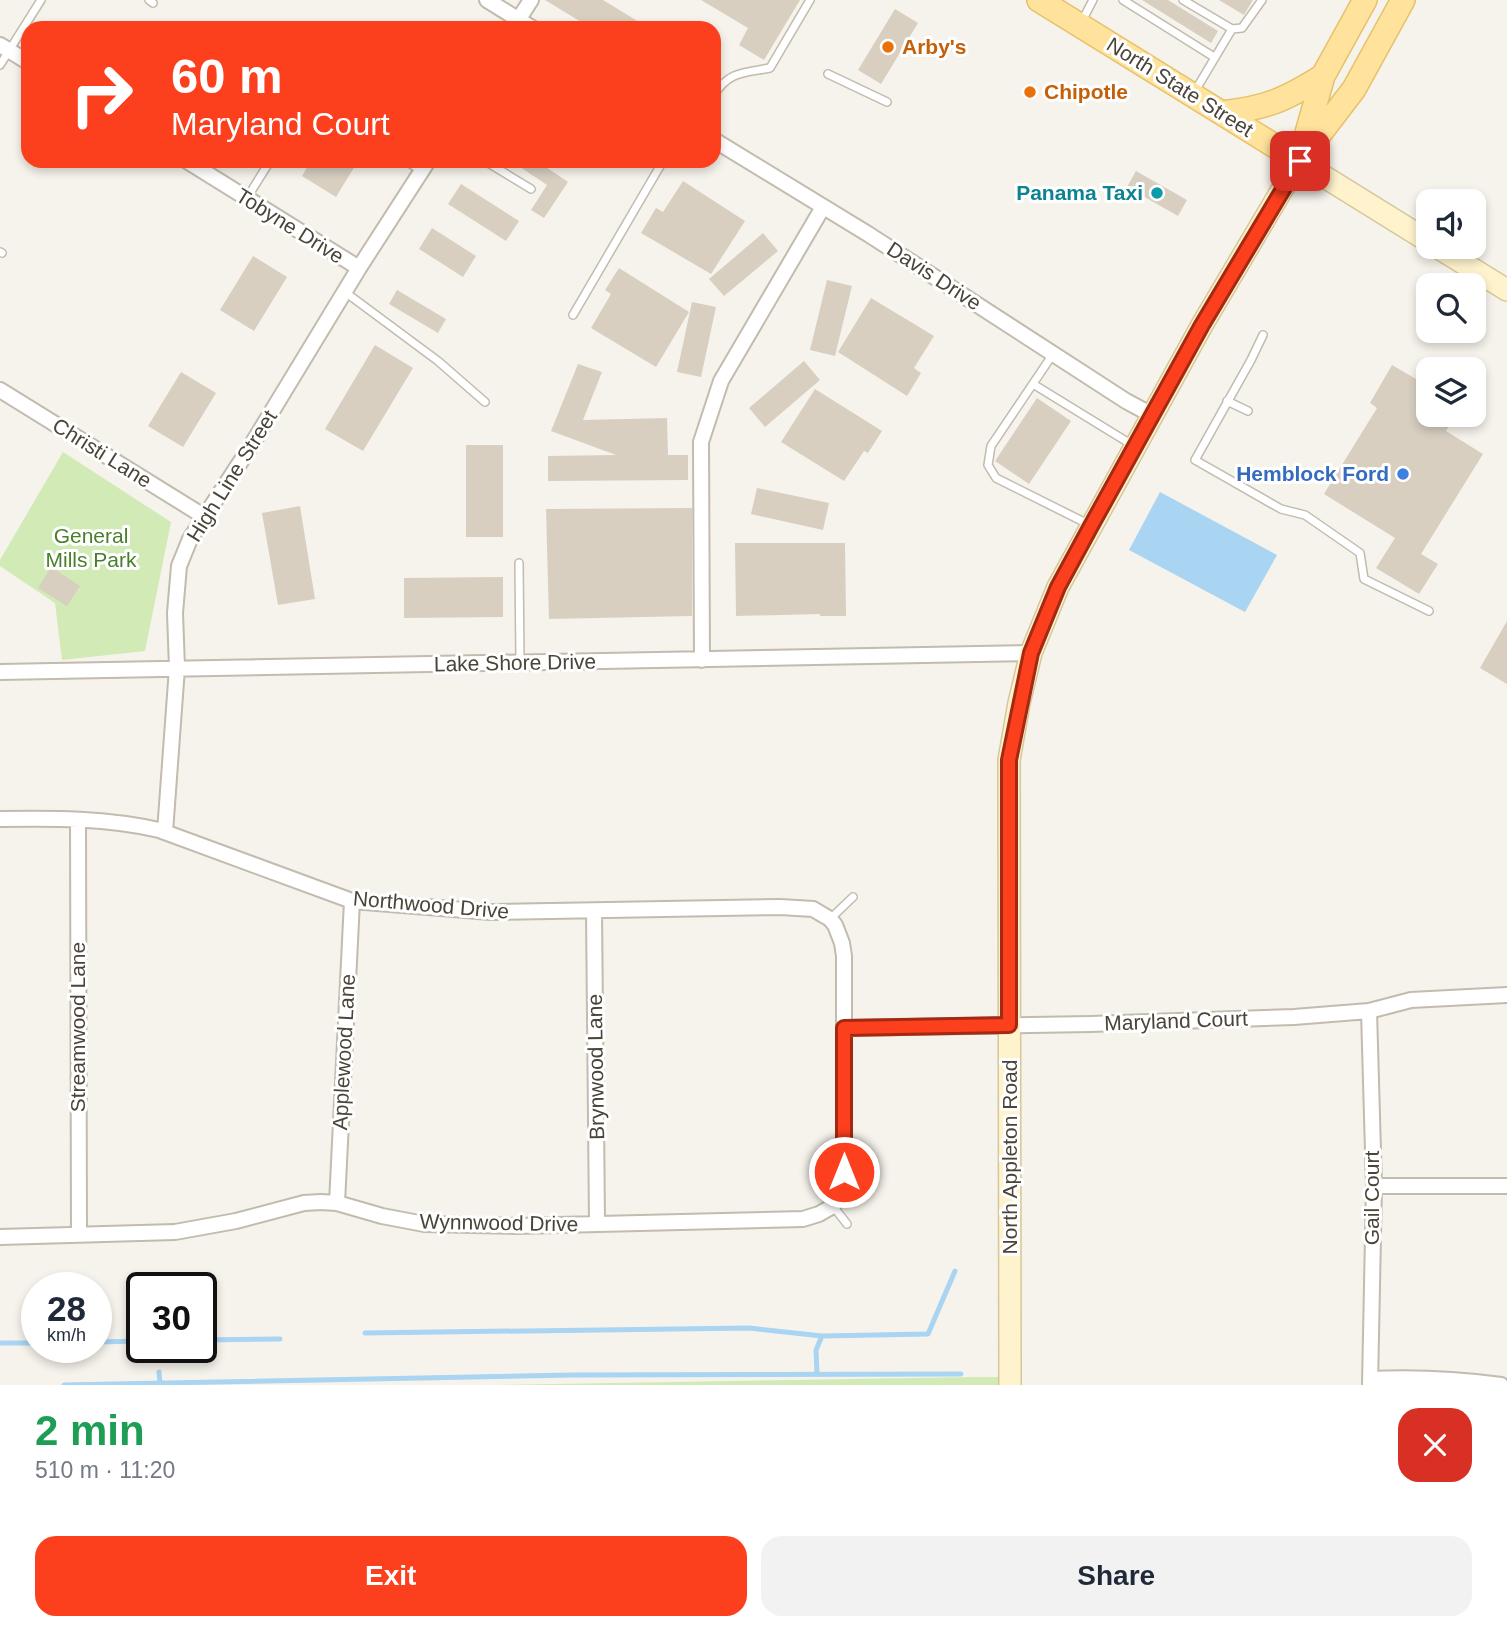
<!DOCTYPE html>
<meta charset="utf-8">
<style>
:root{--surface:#fff;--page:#f2f2f3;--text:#1f2937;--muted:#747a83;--accent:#fc3f1d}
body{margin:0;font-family:Helvetica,sans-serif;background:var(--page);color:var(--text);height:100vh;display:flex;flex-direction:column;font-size:26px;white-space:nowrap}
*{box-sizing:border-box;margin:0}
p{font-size:23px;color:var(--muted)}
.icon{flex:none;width:38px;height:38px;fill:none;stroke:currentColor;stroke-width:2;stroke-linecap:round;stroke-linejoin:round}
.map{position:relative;height:1385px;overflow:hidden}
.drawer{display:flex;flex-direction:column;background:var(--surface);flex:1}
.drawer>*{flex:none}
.banner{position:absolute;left:21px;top:21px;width:700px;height:147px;border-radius:21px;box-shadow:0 4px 10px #0003;background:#fc3f1d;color:#fff;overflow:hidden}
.tools{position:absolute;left:1416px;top:189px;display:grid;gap:14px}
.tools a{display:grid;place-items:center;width:70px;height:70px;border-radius:14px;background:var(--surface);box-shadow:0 4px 10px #0003;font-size:35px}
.speed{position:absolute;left:21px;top:1272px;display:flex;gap:14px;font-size:35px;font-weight:700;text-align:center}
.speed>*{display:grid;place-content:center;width:91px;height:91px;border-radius:50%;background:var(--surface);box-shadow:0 4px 10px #0003;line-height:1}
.speed small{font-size:18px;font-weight:400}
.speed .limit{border:4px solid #111;border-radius:10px;background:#fff;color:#111}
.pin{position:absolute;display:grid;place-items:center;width:60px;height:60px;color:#fff;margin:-30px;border-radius:14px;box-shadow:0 4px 10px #0006}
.me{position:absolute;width:77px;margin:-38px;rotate:0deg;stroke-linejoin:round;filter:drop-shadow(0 0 5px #0008)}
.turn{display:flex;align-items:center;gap:24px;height:147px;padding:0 35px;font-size:32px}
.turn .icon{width:91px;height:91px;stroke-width:2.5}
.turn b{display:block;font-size:49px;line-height:60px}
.round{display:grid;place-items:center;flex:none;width:74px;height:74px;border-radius:21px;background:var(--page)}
.overview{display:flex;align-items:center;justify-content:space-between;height:119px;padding:0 35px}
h1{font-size:42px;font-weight:700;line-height:52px;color:#1e9e55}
.cta{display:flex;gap:14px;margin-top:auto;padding:14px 35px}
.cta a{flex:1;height:80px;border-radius:21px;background:var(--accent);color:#fff;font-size:28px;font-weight:700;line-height:80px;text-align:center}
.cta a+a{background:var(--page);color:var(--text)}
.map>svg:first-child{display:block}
.green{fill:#d2eab5}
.water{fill:#a9d4f2}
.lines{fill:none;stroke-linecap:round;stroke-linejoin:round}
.stream{stroke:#a9d4f2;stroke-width:5}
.building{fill:#d8cfc1}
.service-casing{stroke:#c2bbae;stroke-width:10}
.minor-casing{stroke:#c2bbae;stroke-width:18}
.secondary-casing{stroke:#d6c79b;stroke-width:24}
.primary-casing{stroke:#e6c16a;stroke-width:26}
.service{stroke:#fff;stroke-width:7}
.minor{stroke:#fff;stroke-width:14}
.secondary{stroke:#fff3cd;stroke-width:21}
.primary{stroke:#ffe39c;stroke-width:23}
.route-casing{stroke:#a42913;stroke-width:18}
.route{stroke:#fc3f1d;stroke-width:12}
.food-dot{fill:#e8710a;stroke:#fff;stroke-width:2.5}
.culture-dot{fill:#0f9aa8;stroke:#fff;stroke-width:2.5}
.shop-dot{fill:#3f7fe0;stroke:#fff;stroke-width:2.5}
.labels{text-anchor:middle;stroke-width:6;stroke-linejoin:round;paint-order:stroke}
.food-label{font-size:21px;font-weight:bold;fill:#c56008;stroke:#fff;text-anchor:start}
.street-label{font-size:21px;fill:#4b4439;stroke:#fff}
.culture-label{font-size:21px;font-weight:bold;fill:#0d838f;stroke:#fff;text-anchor:end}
.shop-label{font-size:21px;font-weight:bold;fill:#366cbe;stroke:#fff;text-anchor:end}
.park-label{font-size:21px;fill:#4a7f2a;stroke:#fff}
</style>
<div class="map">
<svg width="1507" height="1385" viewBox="0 0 1507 1385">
<rect width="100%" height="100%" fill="#f6f3ec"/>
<!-- green -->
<path class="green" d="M63,452L171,522L145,651L62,660L55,603L0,566V560Z
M975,1377H1010V1385H497Z"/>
<!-- water -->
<path class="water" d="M1160,492L1277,555L1245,612L1129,550Z"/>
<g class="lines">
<!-- stream -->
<path class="stream" d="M365,1333L749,1328L822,1336L928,1334L955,1271
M201,1340L280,1339
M96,1342L142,1341
M0,1343H37
M158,1356L159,1348
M159,1372L160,1383
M817,1374L816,1350L822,1336
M64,1385L572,1375L961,1374"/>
</g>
<!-- building -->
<path class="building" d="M545,0H603L649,28H591Z
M701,0H800L764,60L739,45L748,28Z
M1142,0H1168L1218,31L1211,43Z
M1219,0H1253L1244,15Z
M895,9L918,23L881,84L858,70Z
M311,161H358L336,197L302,176Z
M511,161H537L568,182L544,218L531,210L547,185Z
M1136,171L1187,200L1178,216L1127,187Z
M683,181L745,221L711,274L641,233L656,208L663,212Z
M461,184L519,221L506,241L448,204Z
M432,228L476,256L463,277L419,249Z
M763,233L778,251L724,296L709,279Z
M253,256L287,277L254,331L220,310Z
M619,268L689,312L656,367L591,328L611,294L605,290Z
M827,280L852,286L835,356L810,350Z
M397,290L446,319L438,333L389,304Z
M871,298L934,336L914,368L921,373L907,396L838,352Z
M692,302L716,307L701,377L677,372Z
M375,345L413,368L363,451L325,429Z
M804,361L820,380L765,427L749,408Z
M578,364L602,372L583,420L667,418L668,455H688V480L548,481V456L616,455L551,431Z
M1392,365L1428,386V415H1456L1446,431L1483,454L1421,554L1438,564L1419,594L1376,568L1395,538L1324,494L1377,408L1370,403Z
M181,372L216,393L183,447L148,426Z
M815,389L882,431L868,453L864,451L844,481L781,442Z
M1037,398L1071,421L1029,484L995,461Z
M466,445H503V537H466Z
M757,488L829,503L823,530L751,514Z
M300,506L315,599L278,605L262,513Z
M692,508V616L549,619L546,509Z
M735,543H845L846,616H820V614L736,616Z
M51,567L80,586L67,606L38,588Z
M503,577V617L404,618V578Z
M1507,621V684L1480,668Z"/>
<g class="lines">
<!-- service casing -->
<g class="service-casing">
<path id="service" d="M149,0L153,3
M1123,0L1214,57
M1183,0L1232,29L1195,91
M1082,21L1093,0
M1232,29L1242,28L1262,0
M0,65L41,0
M828,74L887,102
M714,95C729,71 744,73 770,68L810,0
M406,161L422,171
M485,161L531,189
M247,198L270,161
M0,252L2,253
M345,292L438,361L485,402
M573,315L663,161
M1263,335L1251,360L1195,460L1281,509L1305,515L1360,553L1364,579L1429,611
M1053,354L991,446L988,465L996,478L1090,525
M1033,384L1134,446
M1227,401L1248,411
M519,563L520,662
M830,919L853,897
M833,1206L847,1224"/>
</g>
<!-- minor casing -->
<g class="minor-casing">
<path id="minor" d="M487,0L532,28
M513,28L531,0
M0,45L28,62
M714,140L868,234L1126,401L1152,415
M187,161L359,268
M0,390L205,517
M702,660L701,442L721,381L823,207
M0,672L1031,653
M0,819C53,818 107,818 159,830L352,901L490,912L780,907L813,909L830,919L835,925L842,943L844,956V1172L838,1197L833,1206L819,1214L803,1219L516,1226L424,1224L382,1216L337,1203L321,1202L304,1203L236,1221L175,1232L0,1237
M78,820L79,1234
M165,832L177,668L175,613L179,566L190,539L249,449L359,268L428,161
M594,911L597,1223
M1369,1011L1374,1186L1370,1385
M844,1028L1091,1024L1294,1017L1369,1011L1411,1000L1507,995
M1374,1186H1507
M337,1203L352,901
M1370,1379C1414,1377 1457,1379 1501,1385"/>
</g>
<!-- secondary casing -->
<g class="secondary-casing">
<path id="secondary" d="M1437,247L1507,290
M1010,1385L1009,760L1019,703L1031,653L1058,587L1202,325L1299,161L1428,241"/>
</g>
<!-- primary casing -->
<g class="primary-casing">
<path id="primary" d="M1039,0L1299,161
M1222,113C1266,108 1285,100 1323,76
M1303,147L1323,76L1365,0
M1299,161L1354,89L1403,0"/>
</g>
<!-- service -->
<use href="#service" class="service"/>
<!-- minor -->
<use href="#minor" class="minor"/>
<!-- secondary -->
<use href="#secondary" class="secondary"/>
<!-- primary -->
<use href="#primary" class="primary"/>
</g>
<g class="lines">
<!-- route casing -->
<g class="route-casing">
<path id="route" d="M844,1172V1028L1009,1025V760L1031,653L1058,587L1091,526L1202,325L1300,161"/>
</g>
<!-- route -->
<use href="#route" class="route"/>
</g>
<!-- markers -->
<g class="food-dot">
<circle cx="888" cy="47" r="7"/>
<circle cx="1030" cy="92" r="7"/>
</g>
<circle class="culture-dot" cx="1157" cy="193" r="7"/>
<circle class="shop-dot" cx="1403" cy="474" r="7"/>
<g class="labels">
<!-- food labels -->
<g class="food-label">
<text x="902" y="54">Arby's</text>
<text x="1044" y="99">Chipotle</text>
</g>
<!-- street labels -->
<g class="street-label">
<text transform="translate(1180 87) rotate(32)" y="7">North State Street</text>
<text transform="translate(290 226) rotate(32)" y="7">Tobyne Drive</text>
<text transform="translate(934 276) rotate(33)" y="7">Davis Drive</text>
<text transform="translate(102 453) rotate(32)" y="7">Christi Lane</text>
<text transform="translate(232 476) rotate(-58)" y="7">High Line Street</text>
<text transform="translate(515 663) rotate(-1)" y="7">Lake Shore Drive</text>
<text transform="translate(431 905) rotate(5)" y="7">Northwood Drive</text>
<text transform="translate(1176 1021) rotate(-2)" y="7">Maryland Court</text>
<text transform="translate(78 1027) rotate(-90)" y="7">Streamwood Lane</text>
<text transform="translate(344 1052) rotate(-87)" y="7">Applewood Lane</text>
<text transform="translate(596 1067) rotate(-91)" y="7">Brynwood Lane</text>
<text transform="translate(1010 1157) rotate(-90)" y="7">North Appleton Road</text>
<text transform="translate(1372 1198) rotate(-90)" y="7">Gail Court</text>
<text transform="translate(499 1223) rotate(1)" y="7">Wynnwood Drive</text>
</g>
<!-- culture labels -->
<g class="culture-label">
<text x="1143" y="200">Panama Taxi</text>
</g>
<!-- shop labels -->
<g class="shop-label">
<text x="1389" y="481">Hemblock Ford</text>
</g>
<!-- park labels -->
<g class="park-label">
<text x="91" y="543">General<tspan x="91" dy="24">Mills Park</tspan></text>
</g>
</g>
</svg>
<div class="tools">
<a><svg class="icon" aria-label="sound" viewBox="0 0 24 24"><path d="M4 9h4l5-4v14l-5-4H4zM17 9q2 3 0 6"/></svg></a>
<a><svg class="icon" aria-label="search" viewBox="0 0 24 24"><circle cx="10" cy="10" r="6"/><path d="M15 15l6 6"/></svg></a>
<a><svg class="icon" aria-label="layers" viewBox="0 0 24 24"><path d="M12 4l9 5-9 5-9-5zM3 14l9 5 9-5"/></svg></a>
</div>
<div class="speed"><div>28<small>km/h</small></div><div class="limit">30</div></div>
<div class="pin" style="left:1300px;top:161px;background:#d93025"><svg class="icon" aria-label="arrive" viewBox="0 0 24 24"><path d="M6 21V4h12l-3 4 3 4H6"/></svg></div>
<svg class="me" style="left:844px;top:1172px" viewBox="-20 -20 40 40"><circle r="17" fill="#fc3f1d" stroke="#fff" stroke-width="3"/><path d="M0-11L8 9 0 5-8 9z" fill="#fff"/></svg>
<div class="banner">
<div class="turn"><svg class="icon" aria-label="right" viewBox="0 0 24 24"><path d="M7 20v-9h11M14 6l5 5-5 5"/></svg><div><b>60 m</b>Maryland Court</div></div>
</div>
</div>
<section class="drawer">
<div class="overview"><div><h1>2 min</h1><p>510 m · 11:20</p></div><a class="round" style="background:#d93025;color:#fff"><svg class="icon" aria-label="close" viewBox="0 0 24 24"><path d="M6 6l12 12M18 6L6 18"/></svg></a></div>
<div class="cta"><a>Exit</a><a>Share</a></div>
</section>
